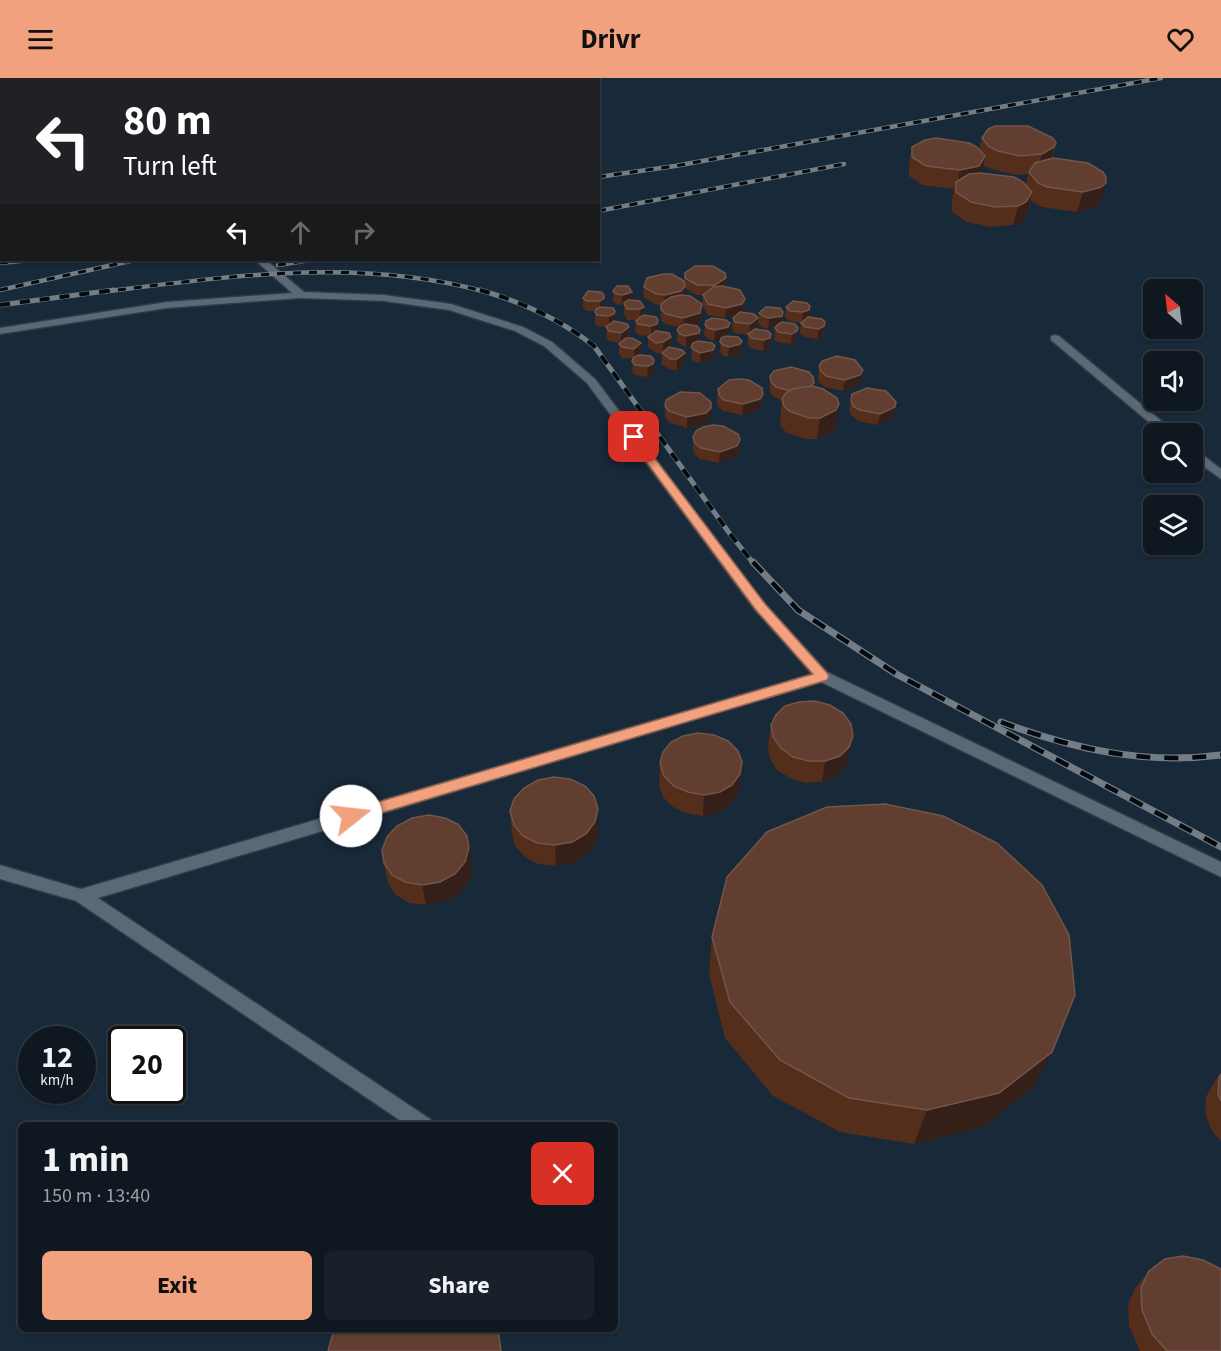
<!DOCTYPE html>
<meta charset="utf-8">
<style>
:root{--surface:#0f1820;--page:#182129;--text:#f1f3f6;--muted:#9ba0a5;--line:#2f373e;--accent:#f2a17e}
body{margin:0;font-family:"Source Sans 3",sans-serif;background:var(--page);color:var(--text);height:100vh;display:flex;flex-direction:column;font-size:22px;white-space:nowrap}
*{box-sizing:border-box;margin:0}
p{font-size:20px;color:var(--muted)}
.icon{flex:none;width:33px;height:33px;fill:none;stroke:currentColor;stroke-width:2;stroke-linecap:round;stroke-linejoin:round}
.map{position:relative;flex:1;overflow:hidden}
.sheet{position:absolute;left:18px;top:1044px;width:600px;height:210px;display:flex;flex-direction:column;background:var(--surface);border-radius:9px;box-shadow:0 2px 4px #0004,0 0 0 2px var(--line)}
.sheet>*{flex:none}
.guide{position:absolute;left:0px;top:0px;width:600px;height:183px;box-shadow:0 2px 4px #0004,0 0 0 2px var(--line);background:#202124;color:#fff;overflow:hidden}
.needle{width:39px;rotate:332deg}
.tools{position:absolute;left:1143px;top:201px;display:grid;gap:12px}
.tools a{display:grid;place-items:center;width:60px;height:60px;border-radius:9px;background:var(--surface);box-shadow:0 2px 4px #0004,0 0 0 2px var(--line);font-size:30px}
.speed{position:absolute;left:18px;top:948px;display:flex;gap:12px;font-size:30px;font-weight:700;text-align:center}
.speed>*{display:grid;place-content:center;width:78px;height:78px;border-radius:50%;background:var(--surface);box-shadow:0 2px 4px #0004,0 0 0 2px var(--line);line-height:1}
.speed small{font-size:15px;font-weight:400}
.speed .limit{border:3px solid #111;border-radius:9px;background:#fff;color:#111}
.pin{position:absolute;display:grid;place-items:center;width:51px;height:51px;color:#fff;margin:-26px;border-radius:12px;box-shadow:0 3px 9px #0006}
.me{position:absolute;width:66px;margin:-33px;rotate:74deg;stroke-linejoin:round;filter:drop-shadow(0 0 4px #0008)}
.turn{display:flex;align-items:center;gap:21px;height:126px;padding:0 24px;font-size:27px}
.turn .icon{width:78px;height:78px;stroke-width:2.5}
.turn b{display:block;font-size:42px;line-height:51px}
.lanes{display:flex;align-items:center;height:57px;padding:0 24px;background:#0003;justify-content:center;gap:30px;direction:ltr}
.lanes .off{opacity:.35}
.round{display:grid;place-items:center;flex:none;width:63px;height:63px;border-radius:9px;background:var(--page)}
.overview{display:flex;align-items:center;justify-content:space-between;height:102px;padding:0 24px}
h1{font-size:36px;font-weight:700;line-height:45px}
.cta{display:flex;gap:12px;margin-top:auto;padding:12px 24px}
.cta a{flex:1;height:69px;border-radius:9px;background:var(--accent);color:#111;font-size:24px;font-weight:700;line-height:69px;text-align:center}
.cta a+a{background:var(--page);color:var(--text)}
header{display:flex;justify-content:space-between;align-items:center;height:78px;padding:0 24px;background:var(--accent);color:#111;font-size:27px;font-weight:700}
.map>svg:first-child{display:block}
.built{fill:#182939;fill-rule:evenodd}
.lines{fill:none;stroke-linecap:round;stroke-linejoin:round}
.service-casing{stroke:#323a44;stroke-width:3}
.service{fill:#5a6976;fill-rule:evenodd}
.rail-far2-casing{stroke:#737d86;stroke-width:4.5}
.rail-far1-casing{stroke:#737d86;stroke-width:5}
.rail-casing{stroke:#737d86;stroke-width:7}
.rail-far2{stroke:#050a0e;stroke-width:3;stroke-dasharray:8;stroke-linecap:butt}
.rail-far1{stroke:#050a0e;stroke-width:4;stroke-dasharray:10;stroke-linecap:butt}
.rail{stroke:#050a0e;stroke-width:4.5;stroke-dasharray:14;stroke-linecap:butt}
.wall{fill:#542d1b;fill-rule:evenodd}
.shaded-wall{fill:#352019}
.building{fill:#613e30;stroke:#71564a;stroke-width:1.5}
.route{fill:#f2a17e;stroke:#9d6952;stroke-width:1.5}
</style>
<header><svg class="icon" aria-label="menu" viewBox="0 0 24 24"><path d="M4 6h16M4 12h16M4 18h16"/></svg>Drivr<svg class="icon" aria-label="heart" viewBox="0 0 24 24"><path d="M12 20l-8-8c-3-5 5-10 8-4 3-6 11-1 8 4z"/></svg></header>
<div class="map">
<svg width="1221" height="1273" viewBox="0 0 1221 1273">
<rect width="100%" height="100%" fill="#14202b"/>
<!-- built -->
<path class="built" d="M294,0H1221V1273H0V111L2,182H598V2L293,1ZM1154,212H1192V250H1154ZM1154,284H1192V322H1154ZM1154,356H1192V394H1154ZM1154,428H1192V466H1154ZM32,962H82V1012H32ZM122,962H172V1012H122ZM21,1047H615V1251H21Z"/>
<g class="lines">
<!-- service casing -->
<g class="service-casing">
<path id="service" d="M45,0H54L55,2H46Z
M269,0H277L268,2Z
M255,182H266L304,214L384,217L451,226L523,249L552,264L595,301L765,526L827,594L1221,784V799L821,604L98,820L430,1041L433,1047H407L76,823L0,801V787L81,811L812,596L755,532L587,305L544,268L515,253L449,232L384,223L301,220L167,230L0,256V250L167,224L292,215Z
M1055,257L1059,258L1177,356H1163L1051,262V258Z
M1192,369L1221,391V401L1192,380Z"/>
</g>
<!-- service -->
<use href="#service" class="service"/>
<!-- rail-far2 casing -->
<g class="rail-far2-casing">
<path id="rail-far2" d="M598,99L675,88L1161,0
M598,133L844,86
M0,185L30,182
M278,187L311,182
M0,212L135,182
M102,214C231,198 358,179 486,214"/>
</g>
<!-- rail-far1 casing -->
<g class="rail-far1-casing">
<path id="rail-far1" d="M480,212C522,224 560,241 594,268L730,456L754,486
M0,227L114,212"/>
</g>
<!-- rail casing -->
<g class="rail-casing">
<path id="rail" d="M753,484L798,532L898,597L1221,769
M1001,644C1073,671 1144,687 1221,677"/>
</g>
<!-- rail-far2 -->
<use href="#rail-far2" class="rail-far2"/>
<!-- rail-far1 -->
<use href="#rail-far1" class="rail-far1"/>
<!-- rail -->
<use href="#rail" class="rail"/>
</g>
<!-- wall -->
<path class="wall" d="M324,0H398L394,2L325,1Z
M982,60L1056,65L1052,81L1100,124L1095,129L1077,134L1042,129L1033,124L1031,122L1028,134L1022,144L1013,147L990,149L967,144L952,134V123L954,111L922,107L909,98V88L912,69L979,71ZM983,86L985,88L994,92L1016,97L1028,96L1026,106L982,95Z
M685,195L726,200L725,209L745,221L744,232L742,234L756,251L771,256L770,267L769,271L763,273L750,270L748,267V257L735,255L732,251L733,240L736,237L725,240L708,237L702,227V236L699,246L693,248L700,263L715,268L714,279L712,282L700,285L694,283L691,280L692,267L686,269L680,266L677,263V252L679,249L665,246L661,242V227L655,226L643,219L644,209L684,204ZM685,210L697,217H703L702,226L684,218Z
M617,208L632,223L644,229V237L658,253L671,259L670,270L685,275V286L677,292H670L661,286L662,275H656L648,269V258L638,257L635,253L636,243L637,242H627L624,236V227H622L616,226L613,224V213Z
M601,214L604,229L615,244L629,260L641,265V276L639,277L654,282V292L653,296L647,299L635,297L632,294L633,281L622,280L619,276V266L620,265L609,263L606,260L607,249L597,248L595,245V233H587L583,230V220Z
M793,223L824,255L822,259L817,261L804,259L800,255L801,245L789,243L785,239L786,229Z
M783,234L782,244L798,250L795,264L791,266L777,264L774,261L776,249L768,251L762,249L758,245L759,235Z
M705,247L729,256L728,258L741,273L740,277L728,279L722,277L720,274L721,261L714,263L708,261L704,257Z
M819,288L863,292L861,302L859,307L843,313L825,309L819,304L818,299Z
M770,298L814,309L836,348L833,354L817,361H806L787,355L781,349L780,343L782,322L774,319L770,315Z
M718,311L763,316L762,327L759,332L742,337L723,333L718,328L717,322Z
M851,322L896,324L893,340L878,347L858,343L852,338L849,333Z
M711,324L710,341L705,346L687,350L669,344L665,339V328Z
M693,359L739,373L736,379L719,385L700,381L694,376L693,370Z
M771,647L849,679L845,690L835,699L822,704L805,705L790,700L777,692L770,681L768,669Z
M660,685L738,717L730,728L718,735L703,738L686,735L673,729L663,719L659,707Z
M598,731V752L596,766L586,777L572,785L556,788L538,786L525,779L515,768L512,755L510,733Z
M384,785L472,791L468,805L458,817L443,824L426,827L409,825L396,817L388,806Z
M712,859L1034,1009L983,1049L914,1066L840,1054L773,1018L725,960L709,896Z
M1221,994V1063L1212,1053L1205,1035L1206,1019L1213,1006Z
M1149,1193L1221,1273H1140L1129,1248L1128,1226L1136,1209Z"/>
<!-- shaded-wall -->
<path class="shaded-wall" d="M356,0H398L394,2H357Z
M1054,69L1050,88L1037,95L1042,76Z
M985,78L981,98L956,112L960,92Z
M1106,105L1100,124L1095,129L1077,134L1083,114Z
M1032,114L1028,134L1022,144L1013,147L1018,128Z
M726,200L725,210L715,217V207Z
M685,208L684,219L664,227L665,217Z
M632,214V224L622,227V217Z
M604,217V230L600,233V223Z
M745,221L744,232L741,236L725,240L726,230Z
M702,226V236L699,246L683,250V240Z
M810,228L809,239L802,245L803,234Z
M644,229V239L640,242V231Z
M615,233V243L609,249V238Z
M783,234L782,244L781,248L768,251L769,240Z
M758,240L757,251L749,257L750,246Z
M658,242V253L651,259V248Z
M825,244L822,259L817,261L819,251Z
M730,245L729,256L727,260L714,263L715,252Z
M629,249V260L621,265V255Z
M798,250L795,264L791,266L792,256Z
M700,252V262L698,266L686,269V258Z
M771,256L770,267L769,271L763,273L764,262Z
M671,259V269L663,275V264Z
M742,263L740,277L728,279L729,269Z
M641,265V276L634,282V271Z
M715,268L714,279L712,282L700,285V275Z
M685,275V286L677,292V281Z
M654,282V292L653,296L647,299L648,288Z
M863,292L861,302L859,307L843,313L845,302Z
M763,316L762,327L759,332L742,337L743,326Z
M896,324L893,340L878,347L880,336Z
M839,326L836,348L833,354L817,361L820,340Z
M711,330L710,341L705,346L687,350V339Z
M740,362L739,373L736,379L719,385L720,374Z
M853,658L849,679L845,690L835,699L822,704L825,683Z
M742,684L738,717L730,728L718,735L703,738L704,717Z
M598,731V752L596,766L586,777L572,785L556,788L555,767Z
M469,770L472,791L468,805L458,817L443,824L426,827L422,807Z
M1052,974L1034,1009L983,1049L914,1066L927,1032Z"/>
<!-- building -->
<path class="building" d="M995,48H1028L1053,60L1056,65L1054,69L1042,76L1020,78L998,73L989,69L982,60L988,51Z
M936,60L969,65L977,69L985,78L979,88L960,92L926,88L912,79V69L925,62Z
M1053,80L1088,85L1103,94L1106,99V105L1101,109L1083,114L1047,109L1038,105L1029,94L1035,85Z
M980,95L1014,99L1023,104L1032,114L1026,124L1018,128L995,129L971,124L956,114V104L969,96Z
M695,188H713L725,195L726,200L715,207H697L685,200V195Z
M663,196H672L684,203L685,208L681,213L665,217L656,216L644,209L647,200Z
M617,208H628L632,214L622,217L616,216L613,213Z
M722,208L740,212L745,221L742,226L726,230L708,226L703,217L713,209Z
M588,213L601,214L604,217V220L600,223H587L583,220Z
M681,217L690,218L702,226L700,235L683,240L666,236L661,231V226L671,219Z
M628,222L640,223L644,229L640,231H627L624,225Z
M793,223L807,225L810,228L809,232L803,234L790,233L786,229Z
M601,229L613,230L615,233L614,236L609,238L597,237L595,234L596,231Z
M766,229L780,230L783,234L782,238L769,240L763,238L759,235Z
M740,234L754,236L758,240L750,246L735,244L733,240Z
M643,237L656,239L658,242L657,246L651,248L638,246L636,243Z
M808,239L822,241L825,244L824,248L819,251L805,249L801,245Z
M712,240L726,242L730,245L728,249L715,252L708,250L705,247L706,243Z
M614,243L627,246L629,249L621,255L609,253L606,249Z
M782,244L795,246L798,250L797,253L792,256L778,254L775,250L777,247Z
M685,246L697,248L700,252L699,255L686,258L680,256L677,252L679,249Z
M755,251L768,253L771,256L770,260L764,262L751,260L748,256Z
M656,253L669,255L671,259L663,264L656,265L648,259Z
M726,258L738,259L742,263L740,266L729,269L723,267L720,264L721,260Z
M626,260H632L641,265L634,271L622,269L619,266Z
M698,263L712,265L715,268L713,272L700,275L694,272L691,269L693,265Z
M669,269L682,272L685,275L677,281H670L662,275Z
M639,277L651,278L654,282L653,286L648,288L635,287L632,283L634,279Z
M837,278L855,282L863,292L860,297L845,302L826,298L821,293L819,288L822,283Z
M791,289L809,294L813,299L814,305L811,308L792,311L790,313L776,309L771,304L770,298L774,293Z
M739,301L749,302L762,310L763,316L760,321L743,326L724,322L719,317L718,311L729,302Z
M812,308L823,311L837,320L839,326L836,332L820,340H809L789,333L784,328L782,321L785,316L792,311Z
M867,310L886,313L896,324L895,329L880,336L860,332L853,328L851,322L852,316Z
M680,314L700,315L711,324V330L706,335L687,339L669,333L665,328L666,322Z
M713,347L723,348L738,356L740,362L737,368L720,374L701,370L695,365L693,359L696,353L703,349Z
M814,623L830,627L843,635L851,646L853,658L849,669L840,678L825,683H809L793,679L781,670L773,659L771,647L776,637L785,628L799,624Z
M698,655L714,657L728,663L738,673L742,684L740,696L732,707L720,714L704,717L688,714L674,708L664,698L660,685L663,674L671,664L683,658Z
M554,699L570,701L585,708L594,718L598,731L595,744L586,756L572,764L555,767L537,765L523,758L514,747L510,733L514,721L524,710L538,702Z
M885,726L943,738L997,765L1042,807L1069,857L1075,917L1052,974L999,1015L927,1032L849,1020L780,982L730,924L712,859L727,799L767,754L827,729Z
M429,737L445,740L458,746L467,758L469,770L465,784L455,796L440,804L422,807L405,804L392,797L384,785L382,772L387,759L397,748L412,740Z
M1221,996V1023L1218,1016L1219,1000Z
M1183,1178L1203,1182L1221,1191V1273H1167L1152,1256L1142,1232L1141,1210L1149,1193L1165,1181Z
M335,1251H498L501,1273H328L333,1255Z"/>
<!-- route -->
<path class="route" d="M634,356L637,357L765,526L827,595L829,598L827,602L351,744L345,742L343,738L345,734L351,732L813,596L756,532L628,359Z"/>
</svg>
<div class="tools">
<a><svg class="needle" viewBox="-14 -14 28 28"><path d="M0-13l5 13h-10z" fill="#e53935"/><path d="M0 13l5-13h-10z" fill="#9ba0a5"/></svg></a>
<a><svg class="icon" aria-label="sound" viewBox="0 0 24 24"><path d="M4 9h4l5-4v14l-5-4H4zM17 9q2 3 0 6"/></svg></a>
<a><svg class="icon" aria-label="search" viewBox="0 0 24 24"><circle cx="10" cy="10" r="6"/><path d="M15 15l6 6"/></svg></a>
<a><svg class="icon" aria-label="layers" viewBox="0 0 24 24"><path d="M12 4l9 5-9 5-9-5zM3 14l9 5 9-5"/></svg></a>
</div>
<div class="speed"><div>12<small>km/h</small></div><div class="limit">20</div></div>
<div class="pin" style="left:634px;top:359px;background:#d93025"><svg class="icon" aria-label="arrive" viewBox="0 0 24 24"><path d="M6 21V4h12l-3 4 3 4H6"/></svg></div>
<svg class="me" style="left:351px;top:738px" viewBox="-20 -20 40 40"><circle r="19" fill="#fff"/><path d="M0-13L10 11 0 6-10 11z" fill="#f2a17e"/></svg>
<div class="guide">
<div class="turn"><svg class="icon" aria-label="left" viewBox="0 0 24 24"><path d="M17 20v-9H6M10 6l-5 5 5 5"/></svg><div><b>80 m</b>Turn left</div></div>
<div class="lanes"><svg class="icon" aria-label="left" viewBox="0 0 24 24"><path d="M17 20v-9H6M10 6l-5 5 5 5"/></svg><svg class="icon off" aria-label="ahead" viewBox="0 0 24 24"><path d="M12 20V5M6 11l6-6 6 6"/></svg><svg class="icon off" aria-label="right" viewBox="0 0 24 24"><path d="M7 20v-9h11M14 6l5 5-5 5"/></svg></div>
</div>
<section class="sheet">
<div class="overview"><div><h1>1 min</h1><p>150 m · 13:40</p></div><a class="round" style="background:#d93025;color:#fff"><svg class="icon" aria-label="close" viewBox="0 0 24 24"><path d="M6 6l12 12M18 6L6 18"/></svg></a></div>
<div class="cta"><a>Exit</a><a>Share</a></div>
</section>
</div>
